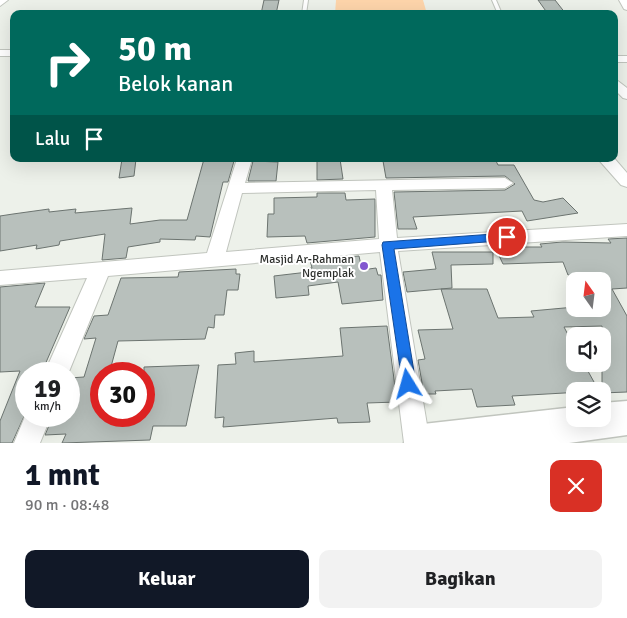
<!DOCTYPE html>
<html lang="id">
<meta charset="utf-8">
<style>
:root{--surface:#fff;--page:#f2f2f2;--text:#202124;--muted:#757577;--accent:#111827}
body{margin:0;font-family:Signika,sans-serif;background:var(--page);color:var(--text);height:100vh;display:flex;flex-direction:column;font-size:19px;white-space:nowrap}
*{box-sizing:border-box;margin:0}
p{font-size:16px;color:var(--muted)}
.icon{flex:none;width:28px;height:28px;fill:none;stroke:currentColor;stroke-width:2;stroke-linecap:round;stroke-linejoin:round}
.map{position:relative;height:443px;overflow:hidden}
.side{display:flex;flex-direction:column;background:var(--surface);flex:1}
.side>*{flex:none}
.top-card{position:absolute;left:10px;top:10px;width:608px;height:152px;border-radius:10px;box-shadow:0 5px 20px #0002;background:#00695c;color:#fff;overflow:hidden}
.needle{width:32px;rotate:346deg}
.tools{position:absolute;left:566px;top:272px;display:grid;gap:10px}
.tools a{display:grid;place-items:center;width:45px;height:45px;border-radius:10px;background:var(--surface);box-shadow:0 5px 20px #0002;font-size:25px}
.speed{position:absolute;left:15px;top:362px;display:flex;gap:10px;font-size:25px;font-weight:700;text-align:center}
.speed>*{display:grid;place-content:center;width:65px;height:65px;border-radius:50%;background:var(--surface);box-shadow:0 5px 20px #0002;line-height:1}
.speed small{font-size:12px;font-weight:400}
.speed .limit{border:8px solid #d22;background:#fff;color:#111}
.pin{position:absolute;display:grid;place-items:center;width:42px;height:42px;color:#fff;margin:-21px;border:2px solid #fff;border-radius:50%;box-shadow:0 1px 5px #0007}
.me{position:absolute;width:55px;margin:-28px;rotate:352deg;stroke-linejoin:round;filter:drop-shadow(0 0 4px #0008)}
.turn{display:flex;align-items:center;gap:18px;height:105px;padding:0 25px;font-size:22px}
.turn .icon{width:65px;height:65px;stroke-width:2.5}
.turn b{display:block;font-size:35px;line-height:42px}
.then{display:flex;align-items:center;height:48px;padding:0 25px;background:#0003;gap:10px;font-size:19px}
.round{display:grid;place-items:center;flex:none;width:52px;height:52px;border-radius:10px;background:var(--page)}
.summary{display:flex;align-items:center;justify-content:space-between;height:85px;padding:0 25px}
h1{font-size:30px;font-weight:700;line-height:38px;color:var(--accent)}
.cta{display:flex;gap:10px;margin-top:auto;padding:10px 25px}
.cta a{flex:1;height:58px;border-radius:10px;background:var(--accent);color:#fff;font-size:20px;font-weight:700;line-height:58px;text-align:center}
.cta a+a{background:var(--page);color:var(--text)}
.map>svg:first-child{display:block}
.green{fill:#fed5ab}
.building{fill:#b8c0bc;stroke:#6c7470}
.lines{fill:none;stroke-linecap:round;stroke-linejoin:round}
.lane-casing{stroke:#c1c5be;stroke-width:2}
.street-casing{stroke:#c1c5be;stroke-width:2}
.secondary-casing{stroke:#c1c5be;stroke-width:3}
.lane{fill:#fff;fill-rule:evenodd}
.street{fill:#fff;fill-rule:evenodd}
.secondary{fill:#fff;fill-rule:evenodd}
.route{fill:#1a73e8;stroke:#114b97}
.poi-dot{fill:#8257d0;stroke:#fff;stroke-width:2}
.labels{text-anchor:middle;stroke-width:4;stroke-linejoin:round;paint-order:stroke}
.poi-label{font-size:12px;fill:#2d2f2c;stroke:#fff;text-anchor:end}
</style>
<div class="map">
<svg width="627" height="443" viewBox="0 0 627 443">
<rect width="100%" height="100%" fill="#edf1ea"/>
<!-- green -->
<path class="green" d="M336,0H423L427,14H335Z"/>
<!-- building -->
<path class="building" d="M264,0H279L276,14H261Z
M538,0H555L566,14H548Z
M122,159H136L134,176L119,178Z
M204,159H231V161H234L228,182H223L210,237L196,236L195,240L160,239V242L128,247L126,258L102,260L105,234L60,241L59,245L36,249L37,245L0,251V216L13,214L49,209V212L76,209L75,213L132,208L130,224L160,220H187Z
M317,159H340L343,179L317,180Z
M416,159H495L498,165H514L534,200L543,202L563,198L578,213L527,221L522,211L413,217L417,229H398L394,192L505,190L515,184L505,176L386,178L383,161Z
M253,161L278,162L276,181H248Z
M317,193H345L346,200L375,199V237L307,243L305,236L267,237L268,214H274V198L317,197Z
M627,238V288L612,289L627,316V392L602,393V326L564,327L575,348V364H584L599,391L512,396L515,405L477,407L472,389L435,391L436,394H424L418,360L425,359L418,330L453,329L441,289H487L498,318L534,317L531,311L575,307L602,309V277L568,275L563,262L503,264L495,247H542L540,244L562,242L611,243L608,239Z
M432,252H493V264L451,265L452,288L407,292L403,272L436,269Z
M359,256L362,270L376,268L378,275H381L383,300L342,304L338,282L308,286L309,295L276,298L274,276L308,272L307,268H312L310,260Z
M236,269V274H240L238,290H227L224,315H215L214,328L208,327L205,339L118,341L109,374H101V416H144V367L199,365L186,426H153L150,440L62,443L66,434L45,435L53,416H69V378L84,377L96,338L84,339L94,316L108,315L121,278L178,277L179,272Z
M45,283L35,307H70L41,374H26V412L12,443H0V421L20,371L0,372V287Z
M387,326L397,402L367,403L370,422L338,423L337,418L223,427L224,417L215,418L218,365L236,364L235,353L254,351V362L343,356L340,328Z"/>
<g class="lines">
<!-- lane casing -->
<g class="lane-casing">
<path id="lane" d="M304,0H308L306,14H302Z
M492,0H496L502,14H498Z"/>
</g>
<!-- street casing -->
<g class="street-casing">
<path id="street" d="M0,0H8L0,6Z
M619,0H627V10L624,9Z
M0,50H14V56H0Z
M614,56H627V62H614Z
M614,78L627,88V99L623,98L614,89Z
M614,158L627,173V187L621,185L598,159Z
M237,159H252L245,183L505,178L513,183L505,188L392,190L397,238L627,224V236L398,251L430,443H404L380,252L108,276L68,374H44L87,278L0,285V271L207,253ZM376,190L379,239L226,252L242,193Z
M26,414V416H51L40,443H14Z"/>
</g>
<!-- secondary casing -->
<g class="secondary-casing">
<path id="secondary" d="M627,401V435L569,443H404L410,430L423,424L575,407V419H602V403Z"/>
</g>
<!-- lane -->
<use href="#lane" class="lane"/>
<!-- street -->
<use href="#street" class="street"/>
<!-- secondary -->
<use href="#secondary" class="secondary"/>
</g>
<!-- route -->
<path class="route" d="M507,233L512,234V240L394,249L416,384L414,389L408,391L403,389L382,245L383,242Z"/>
<!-- markers -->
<circle class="poi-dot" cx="364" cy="266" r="5"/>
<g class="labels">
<!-- poi labels -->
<g class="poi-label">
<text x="354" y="263">Masjid Ar-Rahman<tspan x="354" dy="14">Ngemplak</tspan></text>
</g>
</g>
</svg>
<div class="tools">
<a><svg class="needle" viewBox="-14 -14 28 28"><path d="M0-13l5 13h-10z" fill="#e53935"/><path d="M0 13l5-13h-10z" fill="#757577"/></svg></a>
<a><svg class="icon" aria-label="sound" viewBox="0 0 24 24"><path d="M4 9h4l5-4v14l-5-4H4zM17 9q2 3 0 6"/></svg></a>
<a><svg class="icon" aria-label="layers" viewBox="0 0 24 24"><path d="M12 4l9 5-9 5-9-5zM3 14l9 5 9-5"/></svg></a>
</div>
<div class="speed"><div>19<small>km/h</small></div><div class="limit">30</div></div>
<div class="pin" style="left:507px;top:237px;background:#d93025"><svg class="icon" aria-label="arrive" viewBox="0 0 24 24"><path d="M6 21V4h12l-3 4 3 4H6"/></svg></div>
<svg class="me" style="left:408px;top:384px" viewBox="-20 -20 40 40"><path d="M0-17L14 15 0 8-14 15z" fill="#1a73e8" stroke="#fff" stroke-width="4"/></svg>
<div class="top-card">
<div class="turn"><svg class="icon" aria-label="right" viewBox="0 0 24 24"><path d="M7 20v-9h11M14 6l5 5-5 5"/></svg><div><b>50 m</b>Belok kanan</div></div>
<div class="then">Lalu<svg class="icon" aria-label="arrive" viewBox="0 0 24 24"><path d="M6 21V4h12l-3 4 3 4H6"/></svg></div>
</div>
</div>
<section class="side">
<div class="summary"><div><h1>1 mnt</h1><p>90 m · 08:48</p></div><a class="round" style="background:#d93025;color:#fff"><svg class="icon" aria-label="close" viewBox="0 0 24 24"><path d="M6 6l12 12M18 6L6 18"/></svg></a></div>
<div class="cta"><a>Keluar</a><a>Bagikan</a></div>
</section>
